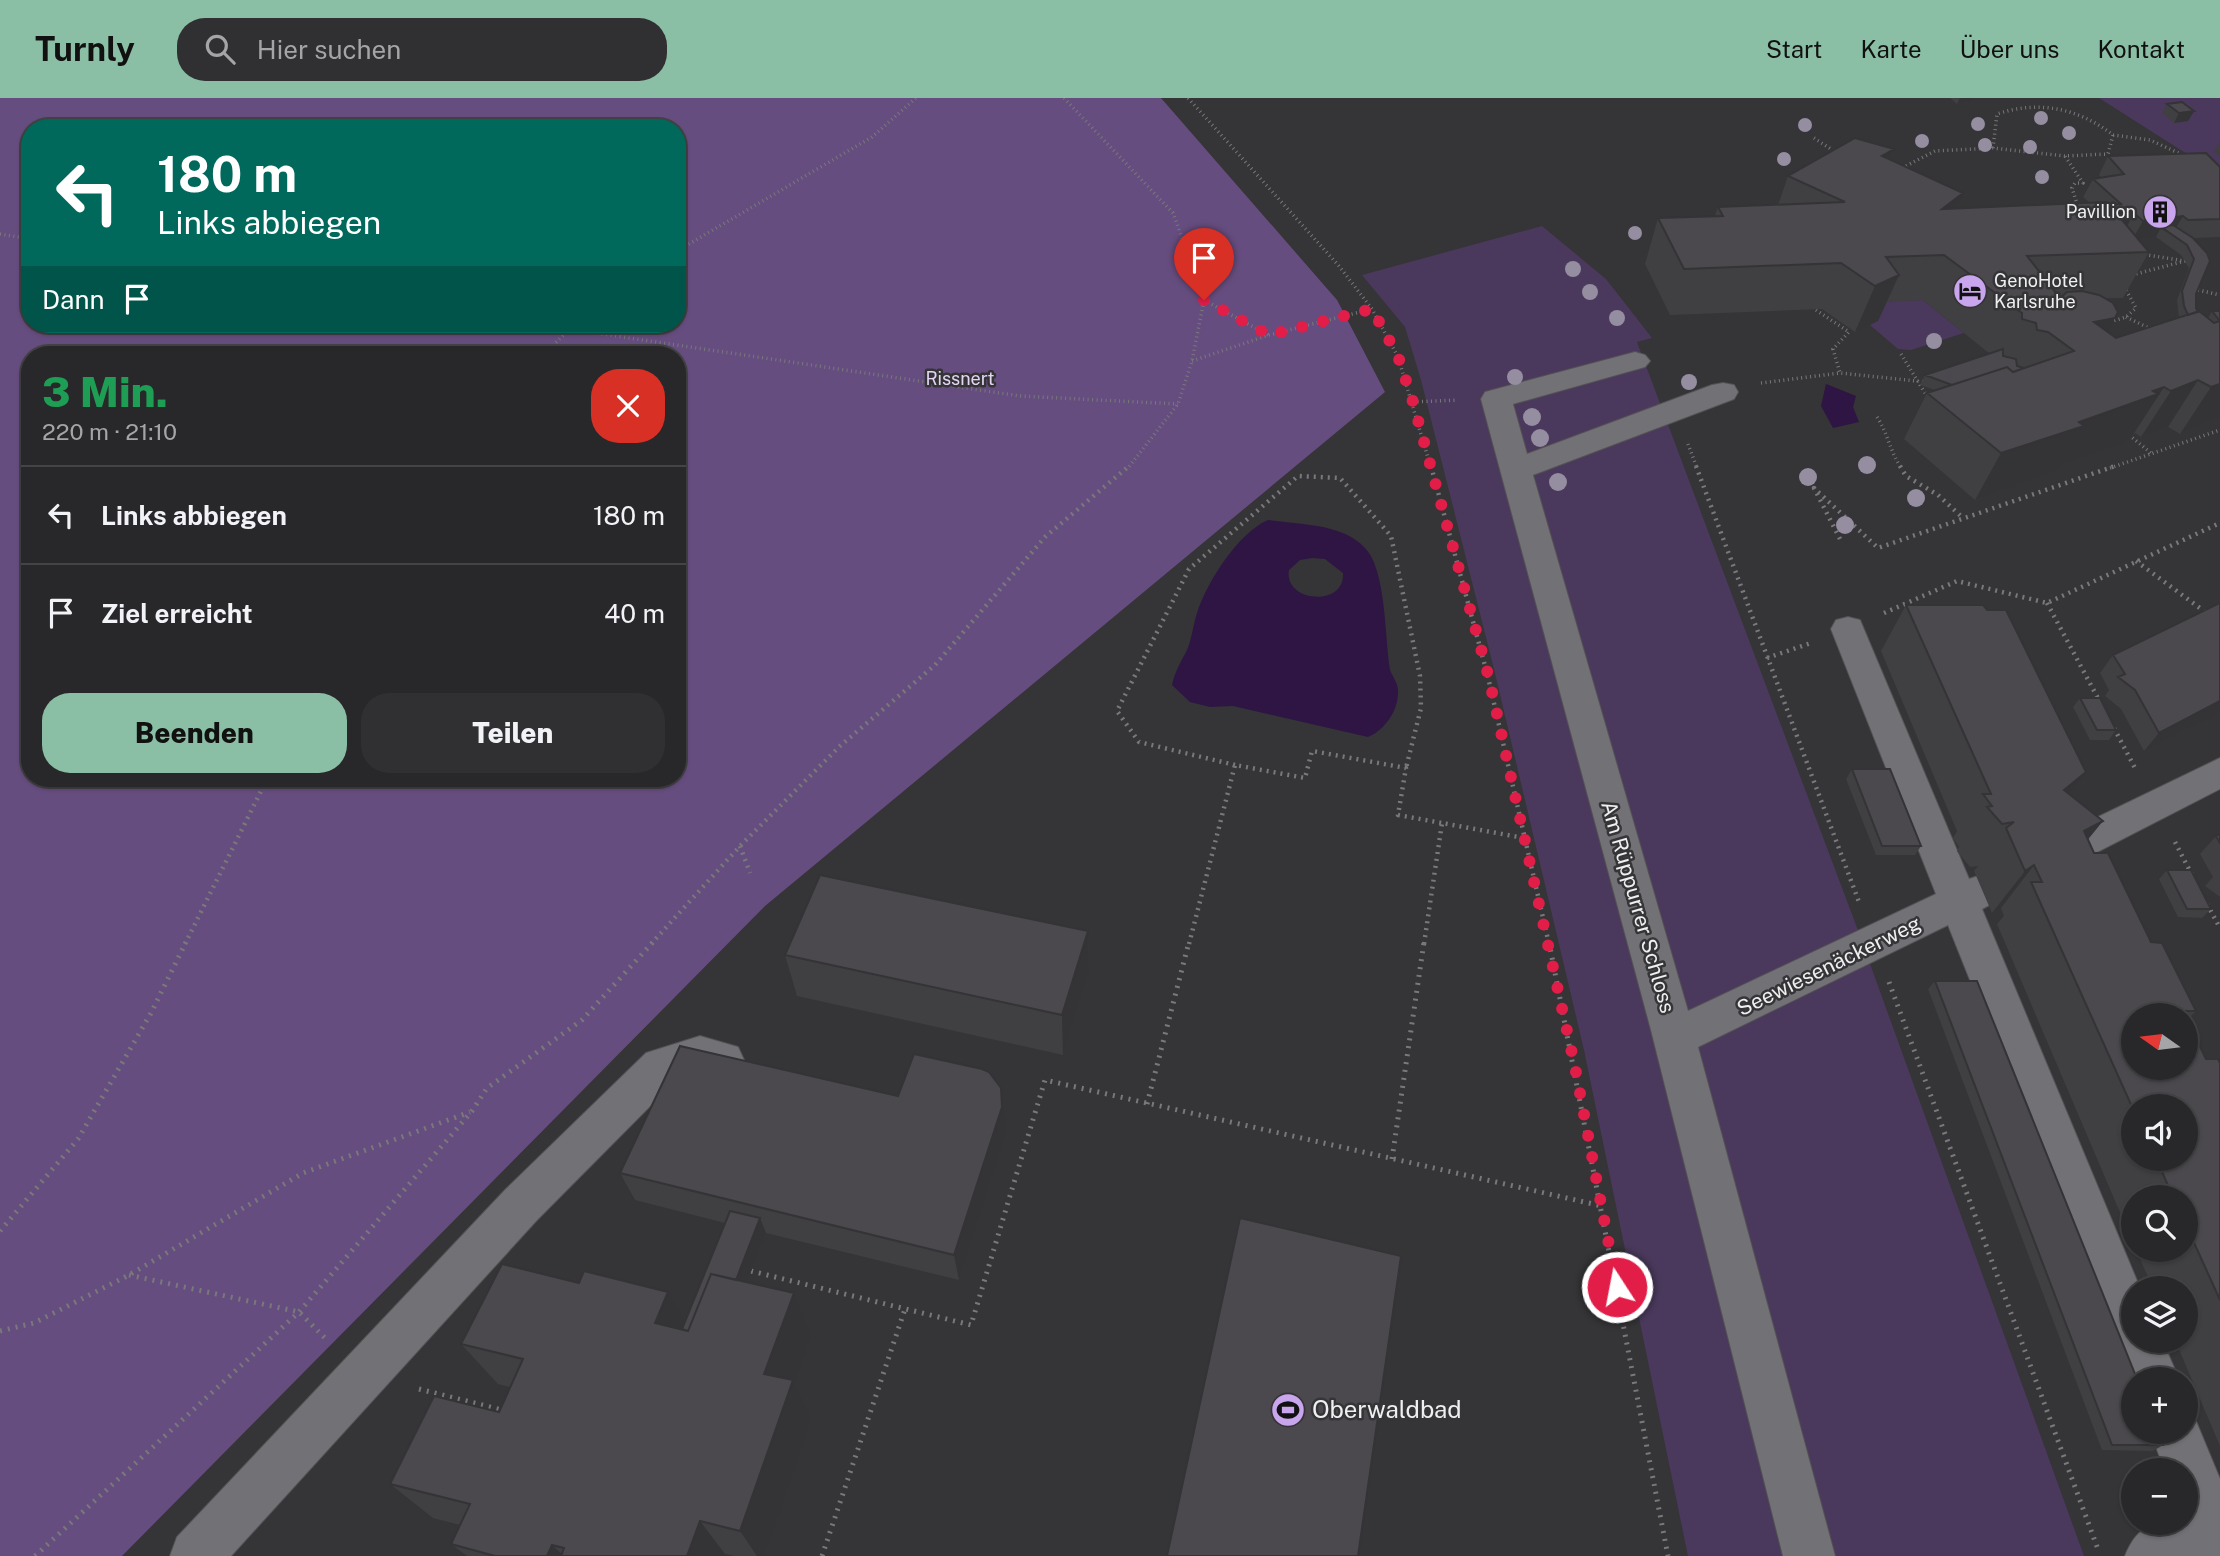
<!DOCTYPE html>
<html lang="de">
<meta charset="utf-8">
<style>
:root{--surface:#282729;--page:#302f31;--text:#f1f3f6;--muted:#a5a5a8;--line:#444446;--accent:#8abfa5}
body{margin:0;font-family:"Public Sans",sans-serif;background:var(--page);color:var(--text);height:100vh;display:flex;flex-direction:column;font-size:26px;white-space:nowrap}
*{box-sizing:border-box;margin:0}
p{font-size:23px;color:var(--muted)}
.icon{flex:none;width:38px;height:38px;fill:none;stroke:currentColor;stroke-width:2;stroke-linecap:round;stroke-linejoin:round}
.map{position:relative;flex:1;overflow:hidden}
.side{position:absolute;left:21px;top:248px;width:665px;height:441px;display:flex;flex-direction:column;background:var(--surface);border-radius:28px;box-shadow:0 2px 5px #0004,0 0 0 2px var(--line)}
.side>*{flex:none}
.hud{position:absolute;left:21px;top:21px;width:665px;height:214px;border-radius:28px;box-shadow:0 2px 5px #0004,0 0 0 2px var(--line);background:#00695c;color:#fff;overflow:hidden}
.needle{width:46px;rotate:284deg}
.buttons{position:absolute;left:2121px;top:905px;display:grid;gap:14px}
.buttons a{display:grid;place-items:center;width:77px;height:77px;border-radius:50%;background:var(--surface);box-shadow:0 2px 5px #0004,0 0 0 2px var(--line);font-size:35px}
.pin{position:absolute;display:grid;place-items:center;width:60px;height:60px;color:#fff;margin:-72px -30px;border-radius:50% 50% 50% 0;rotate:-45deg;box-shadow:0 0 7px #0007}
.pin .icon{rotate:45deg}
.me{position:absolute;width:77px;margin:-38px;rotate:349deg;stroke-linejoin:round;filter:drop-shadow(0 0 5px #0008)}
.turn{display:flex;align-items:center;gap:24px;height:147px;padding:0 21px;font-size:32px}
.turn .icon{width:91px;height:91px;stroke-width:2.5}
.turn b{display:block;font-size:49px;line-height:60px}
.then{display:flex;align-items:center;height:66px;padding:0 21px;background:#0003;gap:14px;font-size:26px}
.round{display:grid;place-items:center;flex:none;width:74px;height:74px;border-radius:28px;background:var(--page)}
.summary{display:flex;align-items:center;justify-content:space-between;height:119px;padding:0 21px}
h1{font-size:42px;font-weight:800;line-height:52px;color:#1e9e55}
.button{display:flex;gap:14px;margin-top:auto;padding:14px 21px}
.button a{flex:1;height:80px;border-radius:28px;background:var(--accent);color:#111;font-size:28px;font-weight:800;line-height:80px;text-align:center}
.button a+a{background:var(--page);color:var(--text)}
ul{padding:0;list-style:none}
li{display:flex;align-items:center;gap:21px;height:98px;padding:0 21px;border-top:2px solid var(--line)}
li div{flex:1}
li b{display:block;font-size:26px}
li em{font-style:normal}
header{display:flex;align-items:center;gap:42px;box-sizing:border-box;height:98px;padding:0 35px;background:var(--accent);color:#111}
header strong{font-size:33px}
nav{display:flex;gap:38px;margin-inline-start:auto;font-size:24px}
.search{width:490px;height:63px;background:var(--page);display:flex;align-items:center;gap:18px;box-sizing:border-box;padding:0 24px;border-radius:28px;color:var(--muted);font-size:26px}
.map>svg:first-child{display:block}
.green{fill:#4a395c}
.forest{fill:#664d7f;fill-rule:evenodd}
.water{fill:#2e1543;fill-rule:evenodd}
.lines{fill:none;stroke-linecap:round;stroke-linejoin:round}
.minor-casing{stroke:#545255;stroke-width:2}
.path-far2{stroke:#79787b;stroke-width:3.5;stroke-dasharray:1 3.5;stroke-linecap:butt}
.path-far1{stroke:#79787b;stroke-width:4.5;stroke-dasharray:2 5;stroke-linecap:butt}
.path{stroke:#79787b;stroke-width:5;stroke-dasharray:2 6;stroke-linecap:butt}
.minor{fill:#727175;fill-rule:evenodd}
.tree{fill:#958da0}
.wall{fill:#403f42;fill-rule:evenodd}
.shaded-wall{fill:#343336}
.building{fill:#4b494d;stroke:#343336;stroke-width:2}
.route{stroke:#e11d48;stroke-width:12;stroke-dasharray:0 21.6}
.labels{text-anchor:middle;stroke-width:5;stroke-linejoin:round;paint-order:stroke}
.far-poi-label{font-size:18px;fill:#efeef0;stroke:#353437;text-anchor:end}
.far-park-label{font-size:18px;fill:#e4d5f5;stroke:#353437}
.street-label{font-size:21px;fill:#efeef0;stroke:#353437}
.near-poi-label{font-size:24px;fill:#efeef0;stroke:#353437;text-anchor:start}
</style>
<header>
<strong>Turnly</strong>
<div class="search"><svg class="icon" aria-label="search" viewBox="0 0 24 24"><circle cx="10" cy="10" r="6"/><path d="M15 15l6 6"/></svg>Hier suchen</div>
<nav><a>Start</a><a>Karte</a><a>Über uns</a><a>Kontakt</a></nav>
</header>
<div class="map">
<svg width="2220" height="1458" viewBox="0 0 2220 1458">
<rect width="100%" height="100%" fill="#353437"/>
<!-- green -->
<path class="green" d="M2099,0H2220V77Z
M1542,128L1606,181L1652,240L1637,244L1856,827L2084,1458H1688L1584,952L1494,571L1421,282L1405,229L1362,177Z
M1923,202L1964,235L1911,252L1898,251L1870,227L1878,222L1867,204Z"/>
<!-- forest -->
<path class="forest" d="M0,0H1161L1337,202L1385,294L765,808L122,1458H0ZM30,30H677V226H30ZM30,257H677V681H30Z"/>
<!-- water -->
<path class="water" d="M1826,286L1856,298L1853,309L1859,324L1833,330L1821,308Z
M1268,422C1301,427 1348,425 1369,455C1386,480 1385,541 1390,572C1392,578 1398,585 1398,592C1399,612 1385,632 1368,639L1233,608L1210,609L1190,604L1172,587C1175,573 1181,564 1187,552C1192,541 1193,527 1197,515C1207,484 1238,435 1268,422ZM1312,460L1325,461L1343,475C1345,510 1283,504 1289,472L1300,462Z"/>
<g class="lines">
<!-- minor casing -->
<g class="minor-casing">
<path id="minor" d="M1635,254L1645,257L1650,263L1645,269L1513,306L1527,356L1712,287L1723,285L1734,287L1738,294L1734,301L1533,377L1688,913L1936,796L1831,531L1836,522L1848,519L1860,522L1969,781L1981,777L1995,782L2001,793L1995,804L1982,811L2140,1190H2133V1242H2162L2179,1281H2133V1290L1948,827L1698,949L1835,1458H1783L1651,932L1481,301L1485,294Z
M2220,660V691L2070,768L2056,773L2042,768L2036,757L2042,746Z
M700,938L738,949L744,962L738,975L723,981L700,976L675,983L537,1122L231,1458H170L177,1439L505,1092L646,955Z
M2186,1313L2193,1316L2220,1381V1458H2125C2138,1426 2153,1424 2186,1424V1372H2165L2150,1334H2186Z"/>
</g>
<!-- path-far2 -->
<path class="path-far2" d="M1064,0L1173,115L1204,202L1192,263L1178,306L1128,370
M1188,0L1339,168L1372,211L1398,259L1431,370
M2113,37L2150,42L2185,58
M1814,40L1837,55
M1993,50L1997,16C2039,2 2078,10 2113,37L2108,56L2065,58L2083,85H2075L2072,90L2078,109
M1902,70L1935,53L1993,50L2065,58
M0,136L30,141
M677,153L872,39L916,0
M2132,177L2185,163L2141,156
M2198,192L2220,197
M1204,202L1268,237
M1816,212L1849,234L1833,251L1840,275
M2126,219L2153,232
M2110,224L2126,219L2136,210L2125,190
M535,226L1020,298L1178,306
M1901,256L1928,300
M543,257L575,226
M1192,263L1269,237L1372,211
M1761,285L1840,275L1926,284
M1413,304L1458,302
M1877,319C1888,336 1890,353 1901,370
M2129,337L2151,355
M1688,346L1697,370
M2110,370L2220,332"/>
<!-- path-far1 -->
<path class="path-far1" d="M1431,368L1488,579L1549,846
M1696,368L1859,804
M1900,368L1906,378L1938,397L1963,420
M1840,441L1814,390L1878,450L2115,368
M2136,463L2208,516
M2047,505L2100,604
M1884,515L1957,483L2047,505L2220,425
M1767,560L1811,545
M2114,630L2136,672
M1235,667L1139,644L1117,613L1189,471L1298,378L1340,380L1391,438L1420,578L1421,610L1406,670
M2175,744L2192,777
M740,748L750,775
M2207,806L2220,830
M185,846L267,681
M651,846L740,748L840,648L935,567L1045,439L1129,368
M1189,846L1235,667L1305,680L1312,653L1406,670L1398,717L1442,725
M1424,846L1442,725L1524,740"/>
<!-- path -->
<path class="path" d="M1549,844L1668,1458
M1889,884L2099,1454
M1147,1006L1189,844
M1392,1061L1424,844
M0,1133L78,1041L151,915L186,844
M751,1173L971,1227L1045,982L1602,1108
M129,1177L299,1214L328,1243
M0,1233L34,1225L129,1177L303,1075L470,1014
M419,1291L502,1312
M35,1458L299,1214L472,1013L487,990L582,922L653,844
M822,1458L905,1211"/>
<!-- minor -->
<use href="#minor" class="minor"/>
</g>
<!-- trees -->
<g class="tree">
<circle cx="2041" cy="20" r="7"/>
<circle cx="1978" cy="26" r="7"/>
<circle cx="1805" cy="27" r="7"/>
<circle cx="2069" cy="35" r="7"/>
<circle cx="1922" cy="43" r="7"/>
<circle cx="1985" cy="47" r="7"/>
<circle cx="2030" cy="49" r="7"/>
<circle cx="1784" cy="61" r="7"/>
<circle cx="2042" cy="79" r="7"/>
<circle cx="1635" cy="135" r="7"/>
<circle cx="1573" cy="171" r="8"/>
<circle cx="1590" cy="194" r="8"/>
<circle cx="1617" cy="220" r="8"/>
<circle cx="1934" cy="243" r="8"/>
<circle cx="1515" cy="279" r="8"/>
<circle cx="1689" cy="284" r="8"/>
<circle cx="1532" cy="319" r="9"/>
<circle cx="1540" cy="340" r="9"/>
<circle cx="1867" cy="367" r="9"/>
<circle cx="1808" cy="379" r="9"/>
<circle cx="1558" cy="384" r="9"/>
<circle cx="1916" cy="400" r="9"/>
<circle cx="1845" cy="427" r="9"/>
</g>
<!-- wall -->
<path class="wall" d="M1950,0H1975L1974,3L1957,6Z
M2167,6L2194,13L2188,23L2174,25L2162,15Z
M2219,44H2220V58L2214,54Z
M1894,51L1890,62L1956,111L2089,104L2083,99L2093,81L2101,79L2099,77L2108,58L2220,69V139L2194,140L2196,210L2198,214L2208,220L2212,213H2220V319L2180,336L2168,329L2141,339L2135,335L2129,343L2061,367L2056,374L1975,402L1904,341L1927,295L1935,292L1920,287L1925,277L1990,256L1923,202L1887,204L1878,223L1855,234L1822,211L1670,217L1645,166L1658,120L1715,118L1718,109L1778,107L1788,78ZM2156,139L2181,157L2189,170L2177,202L2179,220L2116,240L2107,234L2106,200H2123L2149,154L2138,141Z
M2220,505V614L2144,653L2121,611L2105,598L2109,592L2100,575L2113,557Z
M1906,507L2086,674L2070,696L2088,741L2094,755L2196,913L2187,922L2206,961L2220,965V1348L2175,1242H2186V1190H2153L2136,1152H2186V1099H2133V1145L1997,826L2004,818L2001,810L1992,815L1974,773L1978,768L1970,769L1957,753L1959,749L1953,740L1957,733L1881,553ZM2133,917H2186V970ZM2133,1008L2186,1060H2133Z
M2080,600L2116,632L2109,642H2090L2073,609Z
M1852,671L1921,748L1915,757H1876L1846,681Z
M2220,736V799L2205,788L2213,779L2200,756L2216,738Z
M2167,772L2211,811L2202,820L2178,819L2159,781Z
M1088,833L1089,875L1063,957L797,898L785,857Z
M1935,883L2163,1347L2153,1353L2102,1352L1928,891Z
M1006,1038L959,1182L766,1135L747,1184L794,1195L812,1238L795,1285L812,1321L765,1458H735L725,1456L724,1458H467L451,1446L460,1427L433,1420L390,1386L499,1314L510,1289L498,1286L461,1246L579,1185L668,1194L685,1223L725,1125L635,1102L620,1075Z"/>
<!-- shaded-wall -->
<path class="shaded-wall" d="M1960,0H1975L1974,3L1957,6Z
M2194,13L2188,23L2174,25L2179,15Z
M1894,51L1876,96L1882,58Z
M1963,95L1942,141V111Z
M2134,115L2124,134L2110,135L2121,117Z
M2183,118L2172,136L2161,129L2156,139L2132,142L2143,123Z
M1899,177L1878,223L1855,234L1875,188Z
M2115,220L2089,266L2094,224Z
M2198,282L2168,329L2141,339L2171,293Z
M2220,286V319L2180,336L2211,289Z
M2164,289L2129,343L2061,367L2056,374L1975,402L2001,355Z
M2220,603V614L2144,653L2159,635Z
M2086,674L2053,719L2064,692Z
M2103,723L2068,766L2084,733Z
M2034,767L2001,810L1992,815L2025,773Z
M1088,833L1089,875L1063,957L1062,917Z
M1001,990L1006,1038L959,1182L954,1157Z
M760,1120L766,1135L712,1274L704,1261Z
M668,1194L693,1236L655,1225Z
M794,1195L812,1238L795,1285L812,1321L765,1458H757L740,1433L764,1276Z
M700,1423L725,1456L724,1458H687Z
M552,1447L564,1458H547Z"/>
<!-- building -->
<path class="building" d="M2182,4L2194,13L2179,15L2167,6Z
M1855,40L1894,51L1882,58L1963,95L1942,111L2107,104L2149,154L2027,158L2060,200L2067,194L2082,193L2099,197L2113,205L2118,214L2115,220L2094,224L2116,240L2199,213L2214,225L2220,223V286L2211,289L2198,282L2171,293L2164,289L2153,293L2158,296L2079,324L2084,328L2001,355L1927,295L2007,269L2013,274L2074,253L2048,234L2037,232L2036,225L2022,221V215L1944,157L1886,159L1899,177L1875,188L1841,165L1684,171L1658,120L1723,118L1718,109L1845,104L1788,78Z
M2206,55L2220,69V121L2188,122L2183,118L2143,123L2134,115L2121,117L2110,107L2121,106L2093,81L2124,76L2108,58Z
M2173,127L2193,140L2207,155L2210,163L2196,196V210L2198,214L2188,217L2184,208L2182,193L2194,161L2187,147L2161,129Z
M2212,213H2220V223Z
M2003,251V258L2016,261L2017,268L2024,270L2013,274L2007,269L1952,287L1925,277Z
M2220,505V603L2159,635L2135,592L2118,579L2125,576L2113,557Z
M1906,507H1983L1987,512H2006L2086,674L2064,692L2103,723L2084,733L2094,755H2108L2151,844L2162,845L2196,913H2182L2184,917H2133V970H2186V920L2206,961H2218L2220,965V1202L2186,1127V1099H2173L2156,1060H2186V1008H2133V1011L2031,784H2042L2034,767L2025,773L2006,730L2014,724L2002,726L1987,709L1992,708L1983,696H1991Z
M2080,600H2100L2116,632H2097Z
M1852,671H1890L1921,748H1882Z
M2220,736V745L2216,738Z
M2167,772H2191L2211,811H2187Z
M820,777L1088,833L1062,917L785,857Z
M1935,883H1977L2137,1281H2133V1334H2158L2163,1347H2112Z
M680,948L898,998L914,956L982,971L989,974L1001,990L1002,1009L954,1157L620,1075Z
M730,1113L760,1120L736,1182L711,1176L688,1233L682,1231Z
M1240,1120L1401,1158L1358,1458H1167Z
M502,1166L579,1185L584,1173L668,1194L655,1225L688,1233L711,1176L794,1195L764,1276L793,1282L740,1433L700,1423L687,1458H561L564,1450L552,1447L547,1458H495L451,1446L470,1406L390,1386L434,1298L499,1314L523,1261L461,1246Z"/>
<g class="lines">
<!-- route -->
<path class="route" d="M1204,202L1269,237L1372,211L1398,258L1413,304L1489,580L1575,969L1617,1189"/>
</g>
<!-- icons -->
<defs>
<g id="building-disc" transform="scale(1.75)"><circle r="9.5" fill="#c9a5ee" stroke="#353437"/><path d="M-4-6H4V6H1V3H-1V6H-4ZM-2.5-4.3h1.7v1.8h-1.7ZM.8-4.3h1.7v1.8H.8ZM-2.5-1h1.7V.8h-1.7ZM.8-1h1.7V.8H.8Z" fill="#111"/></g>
<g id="hotel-disc" transform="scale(1.75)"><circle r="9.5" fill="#c9a5ee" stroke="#353437"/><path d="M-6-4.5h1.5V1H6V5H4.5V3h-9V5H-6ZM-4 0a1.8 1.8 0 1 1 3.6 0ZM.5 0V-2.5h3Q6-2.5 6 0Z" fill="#111"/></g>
<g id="stadium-disc" transform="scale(1.75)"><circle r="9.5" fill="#c9a5ee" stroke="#353437"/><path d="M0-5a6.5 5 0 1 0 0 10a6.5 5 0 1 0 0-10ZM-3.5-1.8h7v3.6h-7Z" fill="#111"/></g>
</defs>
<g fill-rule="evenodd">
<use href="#building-disc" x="2160" y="114"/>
<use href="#hotel-disc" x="1970" y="193"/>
<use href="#stadium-disc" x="1288" y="1312"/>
</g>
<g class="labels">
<!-- far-poi labels -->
<g class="far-poi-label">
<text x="2136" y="120">Pavillion</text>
<text x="1994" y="189" text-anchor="start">GenoHotel<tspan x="1994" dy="21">Karlsruhe</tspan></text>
</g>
<!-- far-park labels -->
<g class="far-park-label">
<text x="960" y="287">Rissnert</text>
</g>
<!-- street labels -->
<g class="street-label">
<text transform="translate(1638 809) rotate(74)" y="7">Am Rüppurrer Schloss</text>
<text transform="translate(1829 868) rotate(-26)" y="7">Seewiesenäckerweg</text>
</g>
<!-- near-poi labels -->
<g class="near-poi-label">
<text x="1312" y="1320">Oberwaldbad</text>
</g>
</g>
</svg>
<div class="buttons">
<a><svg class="needle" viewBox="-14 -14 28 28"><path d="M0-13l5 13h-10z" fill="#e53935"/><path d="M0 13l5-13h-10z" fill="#a5a5a8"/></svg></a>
<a><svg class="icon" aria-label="sound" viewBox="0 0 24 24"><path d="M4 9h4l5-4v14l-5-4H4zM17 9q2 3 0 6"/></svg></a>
<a><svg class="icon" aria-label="search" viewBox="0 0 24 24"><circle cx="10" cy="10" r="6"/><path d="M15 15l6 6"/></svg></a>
<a><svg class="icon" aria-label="layers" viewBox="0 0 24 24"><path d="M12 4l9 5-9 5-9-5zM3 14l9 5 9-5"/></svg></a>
<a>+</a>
<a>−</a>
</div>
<div class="pin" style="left:1204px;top:202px;background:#d93025"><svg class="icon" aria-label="arrive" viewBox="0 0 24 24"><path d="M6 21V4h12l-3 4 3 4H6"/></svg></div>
<svg class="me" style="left:1617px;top:1189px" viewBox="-20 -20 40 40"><circle r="17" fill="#e11d48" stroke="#fff" stroke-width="3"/><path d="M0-11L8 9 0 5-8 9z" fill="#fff"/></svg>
<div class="hud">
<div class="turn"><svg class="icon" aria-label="left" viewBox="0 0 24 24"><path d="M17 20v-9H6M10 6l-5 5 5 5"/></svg><div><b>180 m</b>Links abbiegen</div></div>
<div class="then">Dann<svg class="icon" aria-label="arrive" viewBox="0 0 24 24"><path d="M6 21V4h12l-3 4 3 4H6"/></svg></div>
</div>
<section class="side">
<div class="summary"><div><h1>3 Min.</h1><p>220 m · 21:10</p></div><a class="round" style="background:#d93025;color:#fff"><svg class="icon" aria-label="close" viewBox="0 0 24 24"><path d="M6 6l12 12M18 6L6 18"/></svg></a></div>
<ul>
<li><svg class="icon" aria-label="left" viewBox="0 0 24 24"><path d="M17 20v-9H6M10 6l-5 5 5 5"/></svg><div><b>Links abbiegen</b></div><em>180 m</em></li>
<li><svg class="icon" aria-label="arrive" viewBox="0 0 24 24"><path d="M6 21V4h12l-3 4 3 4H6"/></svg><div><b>Ziel erreicht</b></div><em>40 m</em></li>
</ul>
<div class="button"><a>Beenden</a><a>Teilen</a></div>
</section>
</div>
